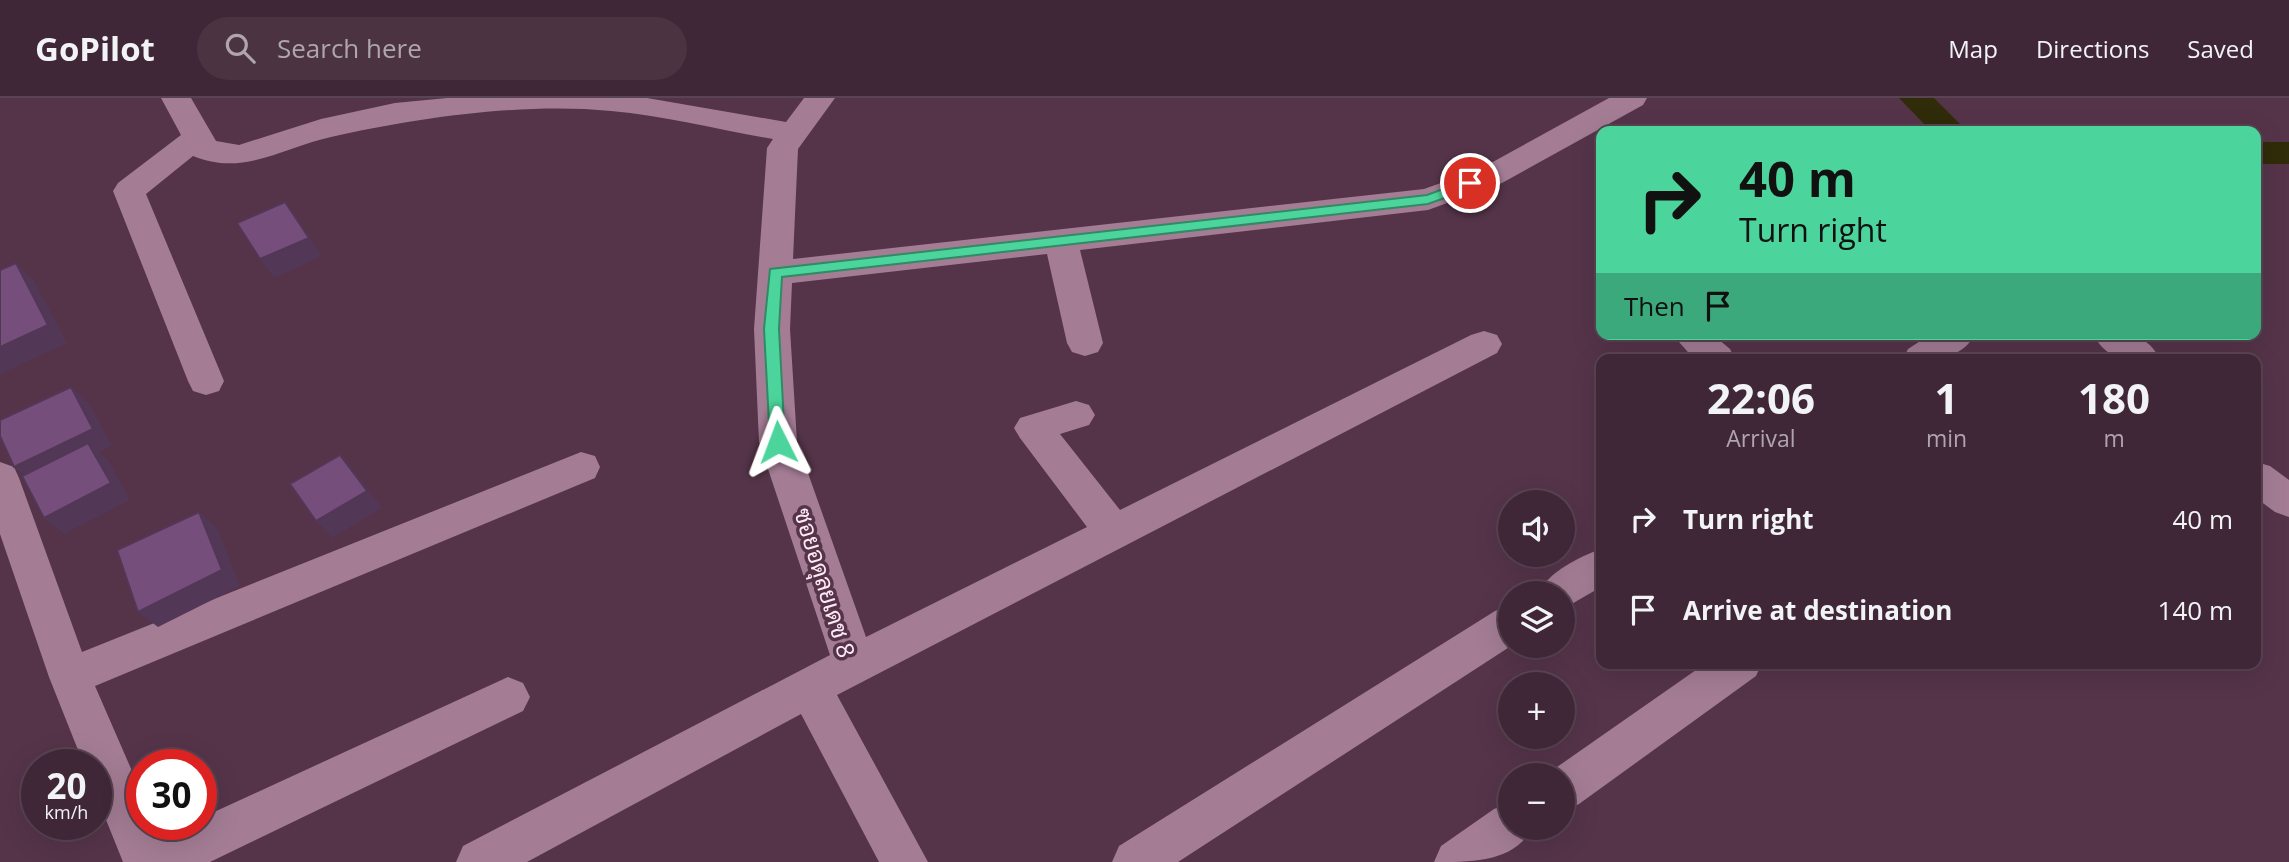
<!DOCTYPE html>
<meta charset="utf-8">
<style>
:root{--surface:#402737;--page:#4b3342;--text:#f1f3f6;--muted:#aea5ad;--line:#594452}
body{margin:0;font-family:"Open Sans",Sarabun,sans-serif;background:var(--page);color:var(--text);height:100vh;display:flex;flex-direction:column;font-size:26px;white-space:nowrap}
*{box-sizing:border-box;margin:0}
p{font-size:23px;color:var(--muted)}
.icon{flex:none;width:38px;height:38px;fill:none;stroke:currentColor;stroke-width:2;stroke-linecap:round;stroke-linejoin:round}
.map{position:relative;flex:1;overflow:hidden}
.details{position:absolute;left:1596px;top:256px;width:665px;height:315px;display:flex;flex-direction:column;background:var(--surface);border-radius:14px;box-shadow:0 7px 28px #0002,0 0 0 2px var(--line)}
.details>*{flex:none}
.banner{position:absolute;left:1596px;top:28px;width:665px;height:214px;border-radius:14px;box-shadow:0 7px 28px #0002,0 0 0 2px var(--line);background:#4bd49b;color:#111;overflow:hidden}
.buttons{position:absolute;left:1498px;top:392px;display:grid;gap:14px}
.buttons a{display:grid;place-items:center;width:77px;height:77px;border-radius:50%;background:var(--surface);box-shadow:0 7px 28px #0002,0 0 0 2px var(--line);font-size:35px}
.speed{position:absolute;left:21px;top:651px;display:flex;gap:14px;font-size:35px;font-weight:700;text-align:center}
.speed>*{display:grid;place-content:center;width:91px;height:91px;border-radius:50%;background:var(--surface);box-shadow:0 7px 28px #0002,0 0 0 2px var(--line);line-height:1}
.speed small{font-size:18px;font-weight:400}
.speed .limit{border:10px solid #d22;background:#fff;color:#111}
.pin{position:absolute;display:grid;place-items:center;width:60px;height:60px;color:#fff;margin:-30px;border:4px solid #fff;border-radius:50%;box-shadow:0 2px 7px #0007}
.me{position:absolute;width:77px;margin:-38px;rotate:357deg;stroke-linejoin:round;filter:drop-shadow(0 0 5px #0008)}
.turn{display:flex;align-items:center;gap:24px;height:147px;padding:0 28px;font-size:32px}
.turn .icon{width:91px;height:91px;stroke-width:2.5}
.turn b{display:block;font-size:49px;line-height:60px}
.then{display:flex;align-items:center;height:66px;padding:0 28px;background:#0003;gap:14px;font-size:26px}
.eta{display:flex;justify-content:space-evenly;align-items:center;height:119px;text-align:center}
.eta b{font-size:42px;font-weight:700;line-height:49px}
ul{padding:0;list-style:none}
li{display:flex;align-items:center;gap:21px;height:91px;padding:0 28px}
li div{flex:1}
li b{display:block;font-size:26px}
li em{font-style:normal}
header{display:flex;align-items:center;gap:42px;box-sizing:border-box;height:98px;padding:0 35px;background:var(--surface);border-bottom:2px solid var(--line)}
header strong{font-size:33px}
nav{display:flex;gap:38px;margin-inline-start:auto;font-size:24px}
.search{width:490px;height:63px;background:var(--page);display:flex;align-items:center;gap:18px;box-sizing:border-box;padding:0 24px;border-radius:38px;color:var(--muted);font-size:26px}
.map>svg:first-child{display:block}
.lines{fill:none;stroke-linecap:round;stroke-linejoin:round}
.canal{fill:#302b08;fill-rule:evenodd}
.minor{fill:#a47d95;fill-rule:evenodd}
.shaded-wall{fill:#533757}
.building{fill:#764e7c;stroke:#533757;stroke-width:2}
.route{fill:#4bd49b;stroke:#318a65;stroke-width:2}
.labels{text-anchor:middle;stroke-width:7;stroke-linejoin:round;paint-order:stroke}
.street-label{font-size:24px;fill:#fee9f5;stroke:#553449}
</style>
<header>
<strong>GoPilot</strong>
<div class="search"><svg class="icon" aria-label="search" viewBox="0 0 24 24"><circle cx="10" cy="10" r="6"/><path d="M15 15l6 6"/></svg>Search here</div>
<nav><a>Map</a><a>Directions</a><a>Saved</a></nav>
</header>
<div class="map">
<svg width="2289" height="764" viewBox="0 0 2289 764">
<rect width="100%" height="100%" fill="#553449"/>
<g class="lines">
<!-- canal -->
<path class="canal" d="M1899,0H1934L1967,33H1931Z
M2256,44H2289V66H2256Z"/>
<!-- minor -->
<path class="minor" d="M161,0H191L216,43L239,47L321,21L395,5L447,0H647L786,24L804,0H835L798,51L793,161L1424,91L1480,71L1609,0H1647L1643,7L1502,85L1428,112L1080,152L1103,245L1098,254L1085,258L1072,254L1067,245L1047,156L792,185L790,231L797,344L866,539L1087,429L1020,340L1014,330L1020,320L1076,303L1089,307L1095,317L1089,327L1060,336L1120,412L1471,237L1484,233L1497,237L1502,246L1497,255L837,597L928,764H879L801,616L527,764H456L463,748L830,557L759,344L754,231L767,50L773,41C720,32 665,18 611,13C525,4 415,20 331,39C284,49 243,79 193,58L146,96L224,283L219,293L206,297L193,293L188,283L113,93L118,85L181,37Z
M1672,236H1712L1730,251L1735,261H1694Z
M1931,236H1975C1960,264 1932,261 1903,261L1908,251Z
M2093,236C2122,236 2144,231 2160,261C2130,261 2109,266 2093,236Z
M581,354L595,358L600,369L595,380L95,588L142,696V726H155L160,739L188,726H201V720L508,579L523,585L530,599L523,613L210,764H123L96,697V667H84L49,579L0,436V364L14,369L19,380L82,554Z
M2256,364L2270,368L2289,382V419L2275,414L2256,400Z
M1601,451V489L1563,511V495H1539C1548,474 1579,459 1601,451Z
M1510,508L1511,548L1178,764H1112L1119,748L1495,513Z
M1706,565H1762L1756,578L1579,706L1563,713V677L1547,676Z
M1510,705V730H1532C1514,764 1473,764 1434,764L1441,748L1494,711Z"/>
</g>
<!-- shaded-wall -->
<path class="shaded-wall" d="M285,104L322,158L274,180L260,161Z
M16,165L34,183L67,245L0,276V249Z
M71,289L90,306L112,348L99,354L108,362L130,402L64,436L44,420L34,386L14,369Z
M340,357L355,374L382,410L332,440L316,423Z
M199,414L217,430L240,488L158,529L138,514Z"/>
<!-- building -->
<path class="building" d="M285,104L309,140L260,161L237,125Z
M16,165L48,227L0,249V172Z
M71,289L93,331L14,369L0,338V322Z
M88,345L111,385L44,420L22,378Z
M340,357L367,393L316,423L290,386Z
M199,414L222,472L138,514L117,452Z"/>
<!-- route -->
<path class="route" d="M1470,81L1475,82V89L1428,106L782,179L779,231L785,344L778,350L770,344L764,231L770,171L1427,97Z"/>
<g class="labels">
<!-- street labels -->
<g class="street-label">
<text transform="translate(824 485) rotate(73)" y="8">ซอยอดุลยเดช 8</text>
</g>
</g>
</svg>
<div class="buttons">
<a><svg class="icon" aria-label="sound" viewBox="0 0 24 24"><path d="M4 9h4l5-4v14l-5-4H4zM17 9q2 3 0 6"/></svg></a>
<a><svg class="icon" aria-label="layers" viewBox="0 0 24 24"><path d="M12 4l9 5-9 5-9-5zM3 14l9 5 9-5"/></svg></a>
<a>+</a>
<a>−</a>
</div>
<div class="speed"><div>20<small>km/h</small></div><div class="limit">30</div></div>
<div class="pin" style="left:1470px;top:85px;background:#d93025"><svg class="icon" aria-label="arrive" viewBox="0 0 24 24"><path d="M6 21V4h12l-3 4 3 4H6"/></svg></div>
<svg class="me" style="left:778px;top:344px" viewBox="-20 -20 40 40"><path d="M0-17L14 15 0 8-14 15z" fill="#4bd49b" stroke="#fff" stroke-width="4"/></svg>
<div class="banner">
<div class="turn"><svg class="icon" aria-label="right" viewBox="0 0 24 24"><path d="M7 20v-9h11M14 6l5 5-5 5"/></svg><div><b>40 m</b>Turn right</div></div>
<div class="then">Then<svg class="icon" aria-label="arrive" viewBox="0 0 24 24"><path d="M6 21V4h12l-3 4 3 4H6"/></svg></div>
</div>
<section class="details">
<div class="eta">
<div><b>22:06</b><p>Arrival</p></div>
<div><b>1</b><p>min</p></div>
<div><b>180</b><p>m</p></div>
</div>
<ul>
<li><svg class="icon" aria-label="right" viewBox="0 0 24 24"><path d="M7 20v-9h11M14 6l5 5-5 5"/></svg><div><b>Turn right</b></div><em>40 m</em></li>
<li><svg class="icon" aria-label="arrive" viewBox="0 0 24 24"><path d="M6 21V4h12l-3 4 3 4H6"/></svg><div><b>Arrive at destination</b></div><em>140 m</em></li>
</ul>
</section>
</div>
